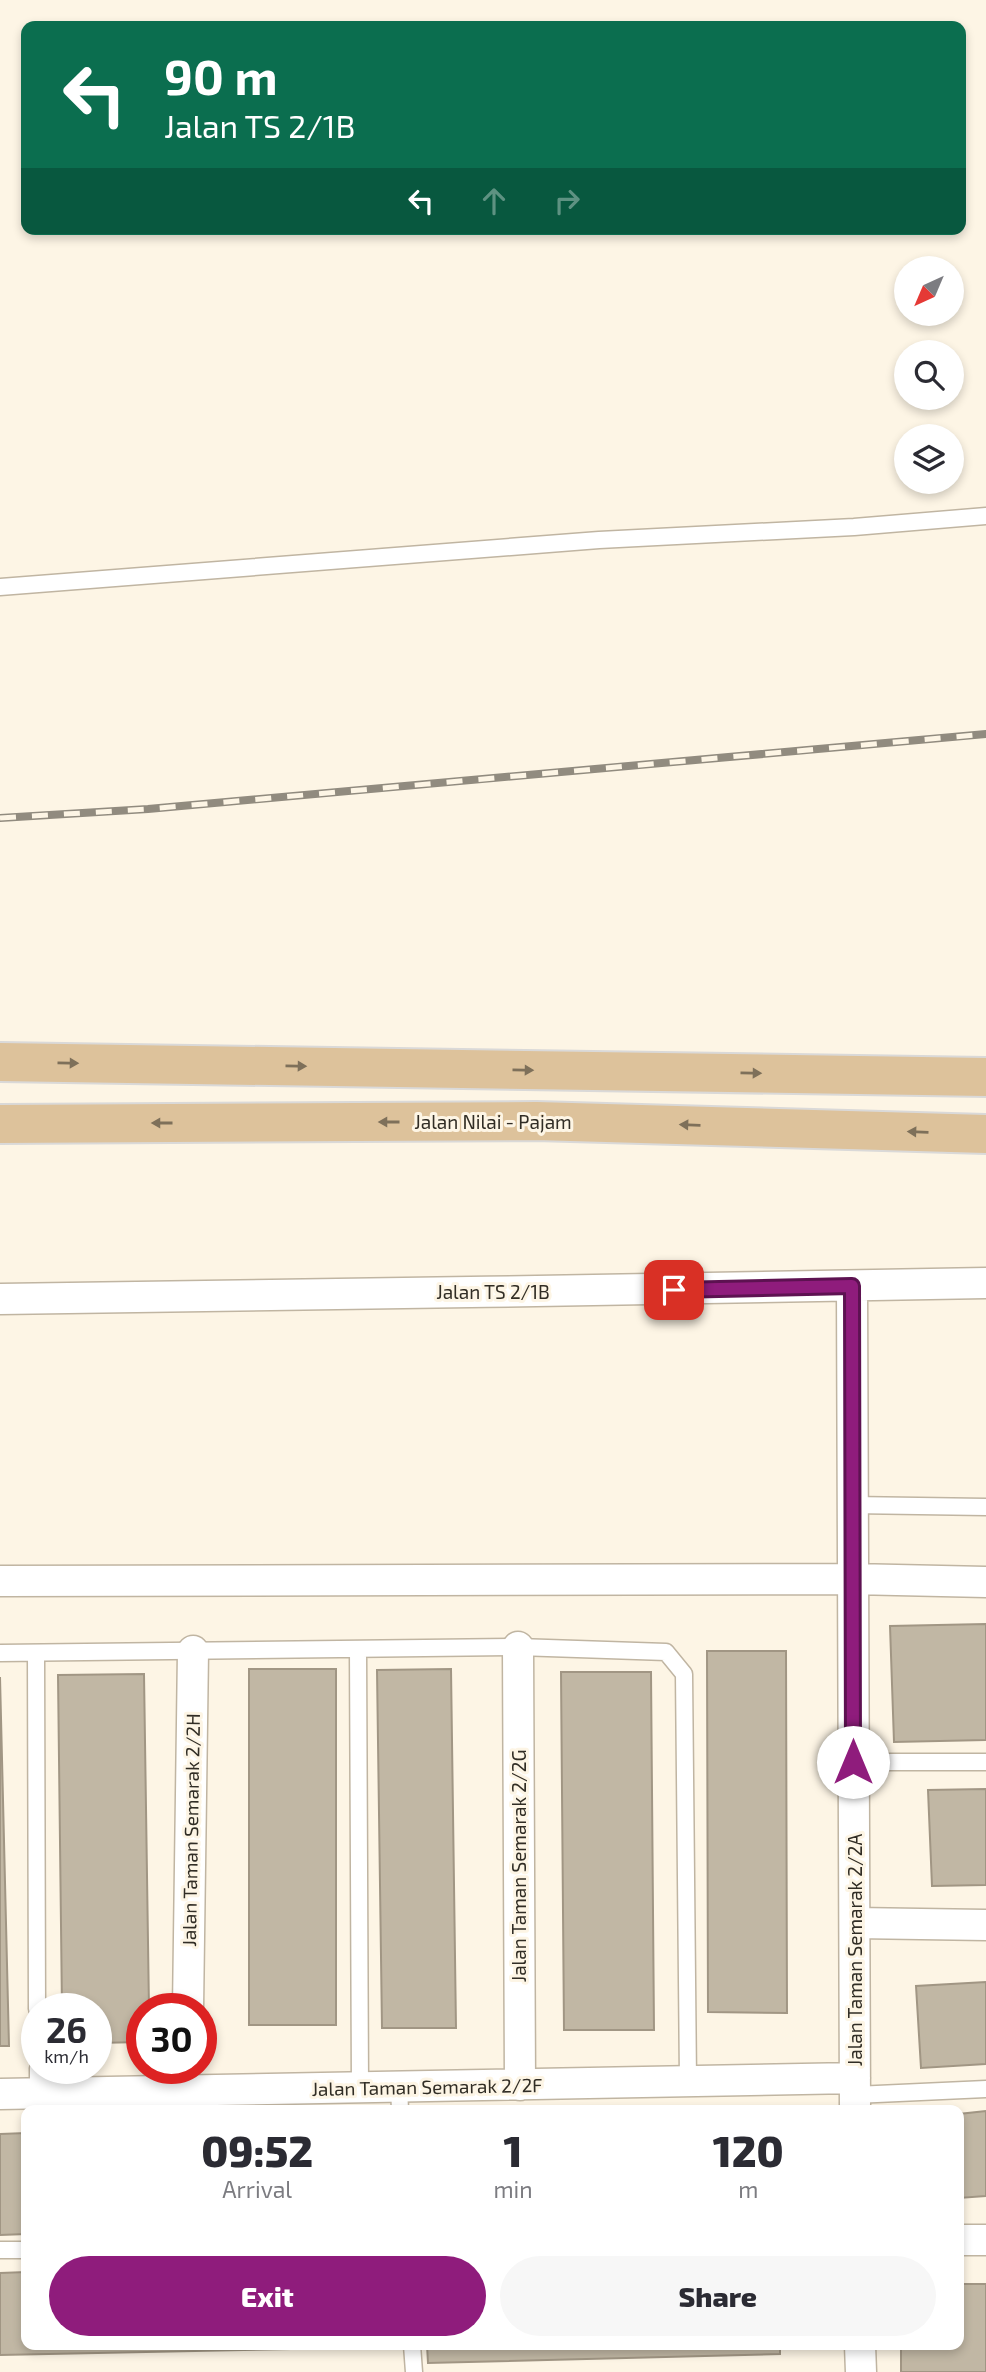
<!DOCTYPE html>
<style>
:root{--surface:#fff;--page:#f7f7f7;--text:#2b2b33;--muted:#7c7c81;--accent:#8f1c7c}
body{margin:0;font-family:"Exo 2",sans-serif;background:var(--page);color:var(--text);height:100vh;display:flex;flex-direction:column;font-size:26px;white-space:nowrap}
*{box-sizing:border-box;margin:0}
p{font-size:23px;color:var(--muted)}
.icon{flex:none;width:38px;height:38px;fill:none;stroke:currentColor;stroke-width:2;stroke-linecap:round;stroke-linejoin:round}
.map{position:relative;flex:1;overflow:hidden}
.sheet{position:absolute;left:21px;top:2105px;width:943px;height:245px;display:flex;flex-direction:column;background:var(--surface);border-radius:14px;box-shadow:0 4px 10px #0003}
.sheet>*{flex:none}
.guide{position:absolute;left:21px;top:21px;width:945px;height:214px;border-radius:14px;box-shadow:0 4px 10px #0003;background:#0b6e4f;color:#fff;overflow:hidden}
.needle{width:46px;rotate:224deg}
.buttons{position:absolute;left:894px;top:256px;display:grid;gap:14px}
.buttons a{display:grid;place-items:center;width:70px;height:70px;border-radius:50%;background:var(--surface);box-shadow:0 4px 10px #0003;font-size:35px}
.speed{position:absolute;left:21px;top:1993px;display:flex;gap:14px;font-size:35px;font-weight:700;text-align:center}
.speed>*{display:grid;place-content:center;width:91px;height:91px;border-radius:50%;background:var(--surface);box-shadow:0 4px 10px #0003;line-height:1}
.speed small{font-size:18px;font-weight:400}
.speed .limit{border:10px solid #d22;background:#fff;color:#111}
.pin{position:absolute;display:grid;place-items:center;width:60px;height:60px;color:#fff;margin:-30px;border-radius:14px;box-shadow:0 4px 10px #0006}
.me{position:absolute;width:77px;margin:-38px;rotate:0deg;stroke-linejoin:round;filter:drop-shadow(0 0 5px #0008)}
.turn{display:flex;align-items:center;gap:24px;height:147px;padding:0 28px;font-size:32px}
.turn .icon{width:91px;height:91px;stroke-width:2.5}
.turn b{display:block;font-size:49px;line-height:60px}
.lanes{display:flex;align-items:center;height:66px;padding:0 28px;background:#0003;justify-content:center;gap:35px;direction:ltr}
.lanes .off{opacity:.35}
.eta{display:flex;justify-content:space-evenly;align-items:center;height:119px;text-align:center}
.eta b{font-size:42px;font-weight:800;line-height:49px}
.action{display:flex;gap:14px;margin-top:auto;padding:14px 28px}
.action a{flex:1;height:80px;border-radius:42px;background:var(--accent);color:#fff;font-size:28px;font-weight:800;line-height:80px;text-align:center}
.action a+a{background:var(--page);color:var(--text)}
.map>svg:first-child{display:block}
.building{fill:#c1b7a4;stroke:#a19684;stroke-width:2}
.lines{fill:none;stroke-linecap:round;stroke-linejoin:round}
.service-casing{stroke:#c0b5a2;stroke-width:19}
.minor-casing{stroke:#c0b5a2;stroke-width:33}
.primary-casing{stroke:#dad9d8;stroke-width:42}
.service{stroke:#fff;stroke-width:16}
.minor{stroke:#fff;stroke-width:30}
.primary{stroke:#ddc29b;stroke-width:38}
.rail-casing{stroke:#918b7f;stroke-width:8}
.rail{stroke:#fdf5e5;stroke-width:5;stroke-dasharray:16;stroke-linecap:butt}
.oneway{fill:#7e705a}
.route-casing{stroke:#5d1251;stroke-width:18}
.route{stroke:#8f1c7c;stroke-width:12}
.labels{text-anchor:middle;stroke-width:6;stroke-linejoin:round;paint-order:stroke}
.street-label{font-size:19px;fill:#312d25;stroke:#fdf5e5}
</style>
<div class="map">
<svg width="986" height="2372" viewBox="0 0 986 2372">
<rect width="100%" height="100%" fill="#fdf5e5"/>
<!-- building -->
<path class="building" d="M986,1624V1740L894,1742L890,1626Z
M707,1651H786L787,2013L708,2012Z
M249,1669H336V2025H249Z
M451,1669L456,2028H382L377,1670Z
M561,1672H651L654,2030H564Z
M144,1674L149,2009H142V2042L96,2043V2009H62L58,1675Z
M0,1677L9,2046H0Z
M986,1789V1885L932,1886L928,1790Z
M986,1982V2064L921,2068L916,1986Z
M986,2111V2196L959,2198V2114Z
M26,2133V2234L0,2235V2134Z
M26,2272V2345H391V2347L0,2355V2273Z
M959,2284H986V2372H901V2345H959Z
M427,2345H780V2354L428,2363Z"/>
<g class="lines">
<!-- service casing -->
<g class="service-casing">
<path id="service" d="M0,587L599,540L854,527L986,516
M851,1505L986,1507
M358,1649L360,2088
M0,1653L518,1647L666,1652L684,1674L688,2081
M36,1653L37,2009
M853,1762H986
M38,2068V2094
M399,2087L400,2110
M855,2095L986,2089
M0,2250H26
M412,2345L414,2372"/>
</g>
<!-- minor casing -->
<g class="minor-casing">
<path id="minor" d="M852,1286L855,2110
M0,1299C329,1293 657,1291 986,1283
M0,1581L852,1579L986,1582
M518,1647L520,2085
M856,1923L986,1925
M188,2009L193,1651
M0,2094L855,2078
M959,2240H986
M860,2345L861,2372"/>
</g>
<!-- primary casing -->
<g class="primary-casing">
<path id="primary" d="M0,1062L986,1077
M0,1124L536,1121L986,1134"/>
</g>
<!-- service -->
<use href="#service" class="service"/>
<!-- minor -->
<use href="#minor" class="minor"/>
<!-- primary -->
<use href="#primary" class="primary"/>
<!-- rail casing -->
<g class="rail-casing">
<path id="rail" d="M0,818L148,809L986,734"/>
</g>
<!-- rail -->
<use href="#rail" class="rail"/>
</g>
<!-- one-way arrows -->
<defs><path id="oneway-solid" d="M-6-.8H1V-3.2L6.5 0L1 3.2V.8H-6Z" transform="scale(1.75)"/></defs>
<g class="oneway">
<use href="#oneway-solid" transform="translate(68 1063) rotate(1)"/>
<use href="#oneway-solid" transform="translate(296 1066) rotate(1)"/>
<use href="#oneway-solid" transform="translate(523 1070) rotate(1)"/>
<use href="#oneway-solid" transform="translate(751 1073) rotate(1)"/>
<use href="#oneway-solid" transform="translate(389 1122) rotate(180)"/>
<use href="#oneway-solid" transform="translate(162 1123) rotate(180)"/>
<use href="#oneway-solid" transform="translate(690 1125) rotate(-178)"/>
<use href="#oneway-solid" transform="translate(918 1132) rotate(-178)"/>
</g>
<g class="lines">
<!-- route casing -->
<g class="route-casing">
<path id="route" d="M674,1290L852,1286L853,1762"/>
</g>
<!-- route -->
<use href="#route" class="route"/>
</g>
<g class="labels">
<!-- street labels -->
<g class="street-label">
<text x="493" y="1129">Jalan Nilai - Pajam</text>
<text x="493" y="1299">Jalan TS 2/1B</text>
<text transform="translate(191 1830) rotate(-89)" y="7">Jalan Taman Semarak 2/2H</text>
<text transform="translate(519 1866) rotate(-90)" y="7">Jalan Taman Semarak 2/2G</text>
<text transform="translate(855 1950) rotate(-90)" y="7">Jalan Taman Semarak 2/2A</text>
<text transform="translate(427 2087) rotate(-1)" y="7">Jalan Taman Semarak 2/2F</text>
</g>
</g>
</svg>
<div class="buttons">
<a><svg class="needle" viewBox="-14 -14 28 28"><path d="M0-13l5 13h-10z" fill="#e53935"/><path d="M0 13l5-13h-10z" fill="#7c7c81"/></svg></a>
<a><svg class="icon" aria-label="search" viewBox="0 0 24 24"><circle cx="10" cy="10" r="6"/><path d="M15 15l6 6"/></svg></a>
<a><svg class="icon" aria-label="layers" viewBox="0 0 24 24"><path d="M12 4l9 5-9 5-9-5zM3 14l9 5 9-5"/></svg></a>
</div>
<div class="speed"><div>26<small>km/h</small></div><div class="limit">30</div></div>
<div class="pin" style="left:674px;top:1290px;background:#d93025"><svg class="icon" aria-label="arrive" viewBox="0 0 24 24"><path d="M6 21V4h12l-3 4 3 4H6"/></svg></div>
<svg class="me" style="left:853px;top:1762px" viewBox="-20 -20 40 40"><circle r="19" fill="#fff"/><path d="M0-13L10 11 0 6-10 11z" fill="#8f1c7c"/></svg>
<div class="guide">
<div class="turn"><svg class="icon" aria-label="left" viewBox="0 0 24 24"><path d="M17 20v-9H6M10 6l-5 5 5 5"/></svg><div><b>90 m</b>Jalan TS 2/1B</div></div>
<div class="lanes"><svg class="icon" aria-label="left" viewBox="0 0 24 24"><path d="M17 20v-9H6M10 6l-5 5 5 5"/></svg><svg class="icon off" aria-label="ahead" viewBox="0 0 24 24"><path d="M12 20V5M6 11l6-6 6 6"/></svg><svg class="icon off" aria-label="right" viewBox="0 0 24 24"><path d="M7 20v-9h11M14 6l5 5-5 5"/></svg></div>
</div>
<section class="sheet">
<div class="eta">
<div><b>09:52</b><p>Arrival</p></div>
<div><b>1</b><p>min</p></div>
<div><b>120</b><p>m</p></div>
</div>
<div class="action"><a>Exit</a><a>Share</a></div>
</section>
</div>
